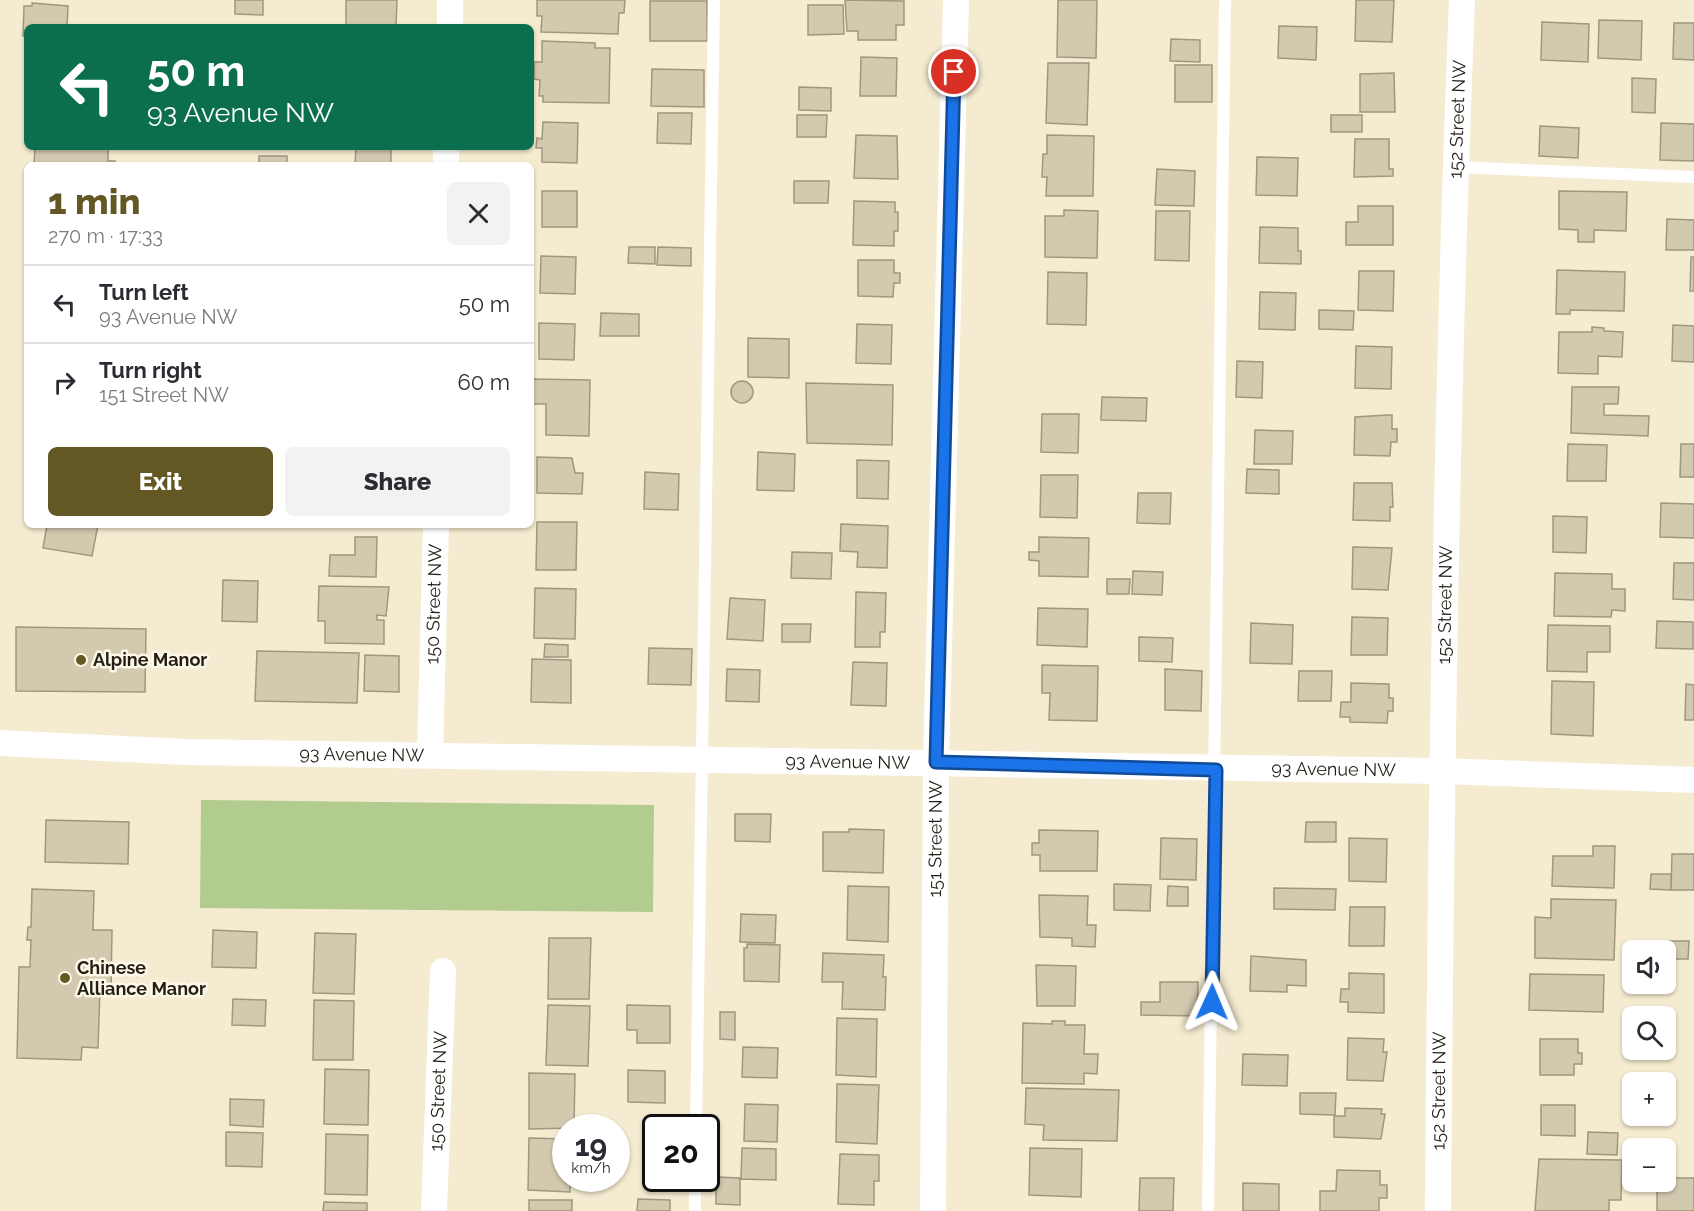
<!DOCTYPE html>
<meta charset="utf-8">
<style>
:root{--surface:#fff;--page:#f2f2f3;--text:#2b2b33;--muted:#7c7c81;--line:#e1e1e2;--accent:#635723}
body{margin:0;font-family:Raleway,sans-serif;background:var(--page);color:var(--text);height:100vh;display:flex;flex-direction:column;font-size:22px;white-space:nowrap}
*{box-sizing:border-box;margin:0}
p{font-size:20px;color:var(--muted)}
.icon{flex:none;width:33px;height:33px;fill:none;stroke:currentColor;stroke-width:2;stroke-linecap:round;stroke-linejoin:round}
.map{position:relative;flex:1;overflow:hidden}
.details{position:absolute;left:24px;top:162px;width:510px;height:366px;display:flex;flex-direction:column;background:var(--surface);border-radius:9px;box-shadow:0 2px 4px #0004}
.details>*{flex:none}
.guide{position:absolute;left:24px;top:24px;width:510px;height:126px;border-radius:9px;box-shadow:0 2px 4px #0004;background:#0b6e4f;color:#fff;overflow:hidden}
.controls{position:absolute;left:1622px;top:940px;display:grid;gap:12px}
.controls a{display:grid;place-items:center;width:54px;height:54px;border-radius:9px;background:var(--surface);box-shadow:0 2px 4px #0004;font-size:30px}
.speed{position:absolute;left:552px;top:1114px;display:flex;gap:12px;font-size:30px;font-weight:700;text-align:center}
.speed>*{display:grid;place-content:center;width:78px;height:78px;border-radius:50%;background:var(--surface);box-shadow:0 2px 4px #0004;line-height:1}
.speed small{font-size:15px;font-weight:400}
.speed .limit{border:3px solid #111;border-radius:9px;background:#fff;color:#111}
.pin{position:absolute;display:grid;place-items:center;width:51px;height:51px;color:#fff;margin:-26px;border:3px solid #fff;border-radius:50%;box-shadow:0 2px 6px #0007}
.me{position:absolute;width:66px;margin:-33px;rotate:1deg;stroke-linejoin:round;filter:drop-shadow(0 0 4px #0008)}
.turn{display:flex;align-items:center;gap:21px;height:126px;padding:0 24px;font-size:27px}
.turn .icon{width:78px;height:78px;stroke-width:2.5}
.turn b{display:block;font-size:42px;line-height:51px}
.round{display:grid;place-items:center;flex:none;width:63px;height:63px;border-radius:9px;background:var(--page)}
.summary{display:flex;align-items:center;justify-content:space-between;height:102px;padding:0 24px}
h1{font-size:36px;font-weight:800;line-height:45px;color:var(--accent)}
.action{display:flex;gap:12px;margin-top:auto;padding:12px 24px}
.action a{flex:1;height:69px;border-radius:9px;background:var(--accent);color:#fff;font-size:24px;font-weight:800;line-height:69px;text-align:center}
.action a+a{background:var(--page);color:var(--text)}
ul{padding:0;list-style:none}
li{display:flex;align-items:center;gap:18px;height:78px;padding:0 24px;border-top:2px solid var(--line)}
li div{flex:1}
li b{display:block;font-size:22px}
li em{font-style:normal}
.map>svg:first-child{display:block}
.green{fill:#b2cc8f}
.building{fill:#d3c9af;stroke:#a0977f;stroke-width:1.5}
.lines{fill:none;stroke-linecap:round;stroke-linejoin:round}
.service{stroke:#fff;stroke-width:12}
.minor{stroke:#fff;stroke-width:26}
.route-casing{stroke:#114b97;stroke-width:15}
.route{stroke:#1a73e8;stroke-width:10}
.poi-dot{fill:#635723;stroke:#fef8e8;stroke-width:2}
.labels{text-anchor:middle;stroke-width:5;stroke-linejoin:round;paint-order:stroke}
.street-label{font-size:18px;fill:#231f16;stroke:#fef8e8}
.poi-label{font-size:18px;font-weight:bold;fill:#231f16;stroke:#fef8e8;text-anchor:start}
</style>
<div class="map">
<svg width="1694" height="1211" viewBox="0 0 1694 1211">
<rect width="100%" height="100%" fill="#f5ebd0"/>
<!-- green -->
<path class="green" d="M201,800L654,805L653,912L200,908Z"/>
<!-- building -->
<path class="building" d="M235,0H263V15L235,14Z
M346,0H397L396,27H346Z
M537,0H625L624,13H619L618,34L541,32L542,16H537Z
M845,0L904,1V25H896V40H858V31H847Z
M1058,0H1097L1096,58L1057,57Z
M1356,0H1394L1392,42L1355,41Z
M650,1H707V41H650Z
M32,3L68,6L67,27H27V36H23L24,6H32Z
M808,5H843L844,34L808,35Z
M1599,20L1642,21L1641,60L1598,58Z
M1542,22L1589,24L1588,62L1541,60Z
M1674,23H1694V60L1673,59Z
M1279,26L1317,27L1316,60L1278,58Z
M1171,39L1200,40V62L1170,61Z
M542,41L595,43V48H610L609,103L543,102V96H539L540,80L534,79V62H542Z
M861,57L897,58L896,96H860Z
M1048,63H1089L1087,125L1046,123Z
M1175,65H1212V102H1175Z
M652,69L704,70V107L651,106Z
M1394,73L1395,112H1360V74Z
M1632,78L1656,79L1655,113L1632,112Z
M799,87L831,88V111L799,110Z
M658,113H692L691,144L657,143Z
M797,115H827L826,137H797Z
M1331,115H1362V132H1331Z
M543,122L578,123L577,163L542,162V148H536L537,138L542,139Z
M1661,123L1694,124V161L1660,160Z
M1540,126L1579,128L1578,158L1539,156Z
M856,135L897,136L898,179L854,178Z
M1047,135L1094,136L1093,196H1046L1047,177H1042L1043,154H1047Z
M1355,139H1389V169H1393V176L1354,177Z
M35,147H108V161H115L114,165H34Z
M356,147H391V165H355Z
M259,156H287V165H259Z
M1257,157L1298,158L1297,196L1256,195Z
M1157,169L1195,171L1194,206L1155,205Z
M794,181H829L828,203H794Z
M542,191H577V227H542Z
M1559,191L1627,192L1626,231L1594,230V242H1578V230L1559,229Z
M854,201L895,202V212H898V231H894V246L853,245Z
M1358,206H1393V245H1346V222H1358Z
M1064,210L1098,211L1097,258L1045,257V216H1064Z
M1156,211H1190L1189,261L1155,260Z
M1667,219L1694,220V250H1666Z
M1260,227L1298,228V251H1301V264L1259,263Z
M629,247H655V264L628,263Z
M658,247L691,248V266L657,265Z
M541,256L576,257L575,294L540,293Z
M1691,257H1694V291H1690Z
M858,260H894V273H900V283H894L893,297L858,296Z
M1557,270L1625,272L1624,311L1570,310V314H1556Z
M1359,271H1394L1393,311L1358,310Z
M1048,272L1087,273L1086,325L1047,324Z
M1260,292L1296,293L1295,330L1259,329Z
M1319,310L1354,311L1353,330L1319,329Z
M601,313L639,314V336H600Z
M539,323L575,324L574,360L539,359Z
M857,324L892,325L891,364L856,363Z
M1673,325L1694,326V362L1672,361Z
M1592,327L1604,328V331L1623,332L1622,357L1598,356V374L1558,373L1559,332H1592Z
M748,338L789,339V378L748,377Z
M1356,346L1392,347L1391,389L1355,388Z
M1237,361L1263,362L1262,398L1236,397Z
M532,379L590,380L589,436L546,435V404H531Z
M731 392a11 11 0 1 1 22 0a11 11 0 1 1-22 0Z
M806,383L893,385L892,445L807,443Z
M1572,387H1619L1618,404H1604V415L1649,416L1648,436L1571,433Z
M1102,397L1147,398L1146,421L1101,420Z
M1042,414H1079L1078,453L1041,452Z
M1387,415H1392V429H1397V442H1391L1390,456L1354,455L1355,417Z
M1255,430L1293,431L1292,464H1254Z
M1568,444L1607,445L1606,481H1567Z
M1681,444H1694V477H1680Z
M758,452L795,454L794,491L757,490Z
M537,457L572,458L575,473H583L582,494L537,493Z
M857,460L889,461L888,499L857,498Z
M1247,469L1279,470V494L1246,493Z
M645,472L679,474L678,510L644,509Z
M1041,475H1078L1077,518L1040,517Z
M1354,483H1392L1393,507H1390V521L1353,520Z
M1138,493H1171L1170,524L1137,523Z
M1661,503L1694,504V538L1660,537Z
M1553,516L1587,517L1586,553L1553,552Z
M537,522H577L576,570H536Z
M841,524L888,526L887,568L857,567L858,552L840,551Z
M47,525H98L92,556L43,548Z
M355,537H377L376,577L329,576L330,555H355Z
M1039,537L1089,538L1088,577L1039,576V561L1029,560V552H1039Z
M1353,547L1392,548L1388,590L1352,589Z
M792,552L832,553L831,579L791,578Z
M1674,563H1694V600L1673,599Z
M1133,571L1163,572L1162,595L1132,594Z
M1555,573L1612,574V589H1625V611L1612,610L1611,617L1554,616Z
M1107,579H1130L1129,594H1107Z
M223,580L258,581L257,622L222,621Z
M319,586L389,587L386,616L377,615V620H384V644L325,643V621H318Z
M535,588L576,589L575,639L534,638Z
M856,592L886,593L885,632H880V647H855Z
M730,598L765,600L763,641L727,639Z
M1038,608L1088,609L1087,647L1037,645Z
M1352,617L1388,618L1387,655H1351Z
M1657,621L1693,622V649L1656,648Z
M1251,623L1293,625L1292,664L1250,663Z
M782,624H811L810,642H782Z
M1548,625L1610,626V652H1587V672L1547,671Z
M16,627L146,629L145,692L16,691Z
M1139,637L1173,638L1172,662L1139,661Z
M545,644L568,645V657H544Z
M649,648L692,649L691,685L648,684Z
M257,651L359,653L357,703L255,701Z
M365,655L399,656V692L364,691Z
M532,659L571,660V703L531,702Z
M853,662L887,663L886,706L851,705Z
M1042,665L1098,666L1097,721L1049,720L1050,693H1042Z
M727,669L760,670L759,702L726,701Z
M1165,669L1202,671L1201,711L1165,710Z
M1299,671H1332L1331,701H1298Z
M1552,681L1594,682L1593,736L1551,734Z
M1351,683L1389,684V698H1393V711H1388L1387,723L1350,722V717H1340L1341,702H1351Z
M1686,684L1694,685V720H1685Z
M735,814H771L770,842L735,841Z
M46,820L129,822L128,864L45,862Z
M1306,822H1336V842H1305Z
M849,829L884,830L883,873L823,871V832H849Z
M1039,830L1098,831L1097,871H1040V855H1032V843H1039Z
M1161,838L1197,839L1196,880L1160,879Z
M1349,838L1387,839L1386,882L1349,881Z
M1593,846H1615L1614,888L1552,886L1553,856H1593Z
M1672,854H1694V890H1671Z
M1651,874H1671V890L1650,889Z
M1114,884L1151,885L1150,911L1114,910Z
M848,886L889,887L888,942L847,940Z
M1168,886L1188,887V906H1167Z
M1274,888L1336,889L1335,910L1274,909Z
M32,889L94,891L93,930H112L111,988H100L98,1048L82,1047L81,1060L17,1058L19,967H30L31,940H27L28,927H31Z
M1039,895L1088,896L1087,925H1096L1095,947L1072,946V938L1040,937Z
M1551,899L1616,900L1614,960L1535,958V917L1551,918Z
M1350,907H1385L1384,946H1349Z
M741,914L776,915L775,943L740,942Z
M213,930L257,932L256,968L212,967Z
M315,933L356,934L354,994L313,993Z
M549,938H591L589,999H548Z
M1668,941H1689L1688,959H1668Z
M747,944L780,945L779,982L744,981V948H747Z
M823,953L884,955L883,977H886L885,1010L842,1009L843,982H822Z
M1251,956L1306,960V986L1287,985V992L1250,991Z
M1036,965L1076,966L1075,1006H1037Z
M1349,973L1384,974V1013L1348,1012V1002H1340L1341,989H1349Z
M1530,974L1604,975L1603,1012L1529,1010Z
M1160,982H1198L1197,1016L1141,1015V1002H1160Z
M233,999L266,1000L265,1026L232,1025Z
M314,1000L354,1001L353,1060H313Z
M548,1005L590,1006L588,1066L546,1065Z
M627,1005L670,1006V1043H637V1030H627Z
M720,1012H735V1040L720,1039Z
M837,1018L877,1019L876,1077L836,1075Z
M1052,1021H1065V1025H1085L1084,1054H1098L1097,1074L1084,1073V1084L1022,1083L1023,1023L1052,1024Z
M1348,1038L1384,1039L1383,1052H1387L1383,1081L1347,1080Z
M1540,1039H1578V1053H1582V1064H1574V1075H1540Z
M743,1047L778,1048L777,1078L742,1077Z
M1243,1054L1288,1055L1287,1086L1242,1085Z
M325,1069L369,1070L368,1125L324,1124Z
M628,1070L665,1071V1103L628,1102Z
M529,1073L575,1074L574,1128L529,1129Z
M837,1084L879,1085L877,1144L836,1142Z
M1026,1088L1119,1090L1117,1141L1043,1140L1044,1125L1025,1124Z
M1300,1093H1336L1335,1115L1300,1114Z
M230,1099L264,1100L263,1127L230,1125Z
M745,1104L778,1105L777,1142L744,1141Z
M1541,1105H1575V1136L1541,1135Z
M1345,1108L1382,1109L1381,1114H1385L1381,1139L1334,1137V1116H1345Z
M226,1132L263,1133L262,1167L226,1166Z
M1588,1132L1618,1133L1617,1155L1587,1154Z
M326,1134L368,1135L367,1195L325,1194Z
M529,1138L566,1139V1179H570V1192L528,1190Z
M647,1139H656V1172H647Z
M742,1148L776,1149V1180L741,1179Z
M1030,1148L1082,1149L1081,1197L1029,1195Z
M840,1154L879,1155V1181H874V1205L838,1204Z
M1539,1159L1622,1160L1621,1200H1609V1211H1535Z
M1337,1170L1380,1171V1185H1387V1198H1379V1211H1320V1191H1336Z
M716,1177L740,1178V1205L716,1204Z
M1140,1178H1174L1173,1211H1139Z
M1665,1178H1694V1211H1657V1182H1665Z
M1243,1183L1279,1184V1211H1243Z
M638,1199L670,1200V1211H637Z
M529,1200H572V1211H529Z
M324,1202L367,1203V1211H323Z"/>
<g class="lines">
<!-- service -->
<path class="service" d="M1455,167L1694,177
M696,1128L714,0
M695,1211V1179
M1208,1211L1225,0"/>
<!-- minor -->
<g class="minor">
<path d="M450,27V0"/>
<path d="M446,165V147"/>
<path id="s1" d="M0,743L186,752L1441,771L1694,780"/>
<path id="s2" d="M430,754L436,525"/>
<path id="s3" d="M434,1211L443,971"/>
<path id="s4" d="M933,1211L936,762L956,0"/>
<path id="s5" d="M1438,1211C1441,807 1446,403 1462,0"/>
</g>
</g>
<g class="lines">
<!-- route casing -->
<g class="route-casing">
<path id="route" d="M954,72L936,762L1216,770L1212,1002"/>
</g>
<!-- route -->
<use href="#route" class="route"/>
</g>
<!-- markers -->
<g class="poi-dot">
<circle cx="81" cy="660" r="6"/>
<circle cx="65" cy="978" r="6"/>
</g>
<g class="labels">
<!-- street labels -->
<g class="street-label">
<text dy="6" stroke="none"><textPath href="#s5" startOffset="1092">152 Street NW</textPath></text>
<text dy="6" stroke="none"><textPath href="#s2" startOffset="150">150 Street NW</textPath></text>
<text dy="6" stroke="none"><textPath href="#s5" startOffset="606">152 Street NW</textPath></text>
<text dy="6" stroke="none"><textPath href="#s1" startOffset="362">93 Avenue NW</textPath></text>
<text dy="6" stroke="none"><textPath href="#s1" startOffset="848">93 Avenue NW</textPath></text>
<text dy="6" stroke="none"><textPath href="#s1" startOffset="1334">93 Avenue NW</textPath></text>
<text dy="6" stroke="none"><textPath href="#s4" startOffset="372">151 Street NW</textPath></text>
<text dy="6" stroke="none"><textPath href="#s3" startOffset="120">150 Street NW</textPath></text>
<text dy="6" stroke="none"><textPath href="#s5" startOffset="120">152 Street NW</textPath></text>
</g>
<!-- poi labels -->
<g class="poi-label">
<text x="93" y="666">Alpine Manor</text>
<text x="77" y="974">Chinese<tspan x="77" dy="21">Alliance Manor</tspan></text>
</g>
</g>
</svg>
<div class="controls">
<a><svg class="icon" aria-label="sound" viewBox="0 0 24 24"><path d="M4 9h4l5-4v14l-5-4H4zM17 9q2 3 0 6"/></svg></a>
<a><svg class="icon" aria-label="search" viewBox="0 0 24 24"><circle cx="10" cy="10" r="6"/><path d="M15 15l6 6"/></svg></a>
<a>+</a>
<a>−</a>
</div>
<div class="speed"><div>19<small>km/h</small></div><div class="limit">20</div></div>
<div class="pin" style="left:954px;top:72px;background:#d93025"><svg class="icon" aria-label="arrive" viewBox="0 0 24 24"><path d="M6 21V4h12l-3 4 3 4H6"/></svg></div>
<svg class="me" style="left:1212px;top:1002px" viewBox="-20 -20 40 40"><path d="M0-17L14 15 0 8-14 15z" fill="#1a73e8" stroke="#fff" stroke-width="4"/></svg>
<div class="guide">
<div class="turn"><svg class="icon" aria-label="left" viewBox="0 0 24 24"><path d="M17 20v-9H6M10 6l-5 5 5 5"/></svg><div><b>50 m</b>93 Avenue NW</div></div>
</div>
<section class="details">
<div class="summary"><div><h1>1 min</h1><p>270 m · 17:33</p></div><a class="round"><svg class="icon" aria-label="close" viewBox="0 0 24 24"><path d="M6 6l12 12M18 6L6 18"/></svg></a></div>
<ul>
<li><svg class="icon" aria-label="left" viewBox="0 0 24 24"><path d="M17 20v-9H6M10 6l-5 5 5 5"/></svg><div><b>Turn left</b><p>93 Avenue NW</p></div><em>50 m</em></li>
<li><svg class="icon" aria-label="right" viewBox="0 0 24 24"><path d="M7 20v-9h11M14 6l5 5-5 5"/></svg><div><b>Turn right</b><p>151 Street NW</p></div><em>60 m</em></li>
</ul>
<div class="action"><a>Exit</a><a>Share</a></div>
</section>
</div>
